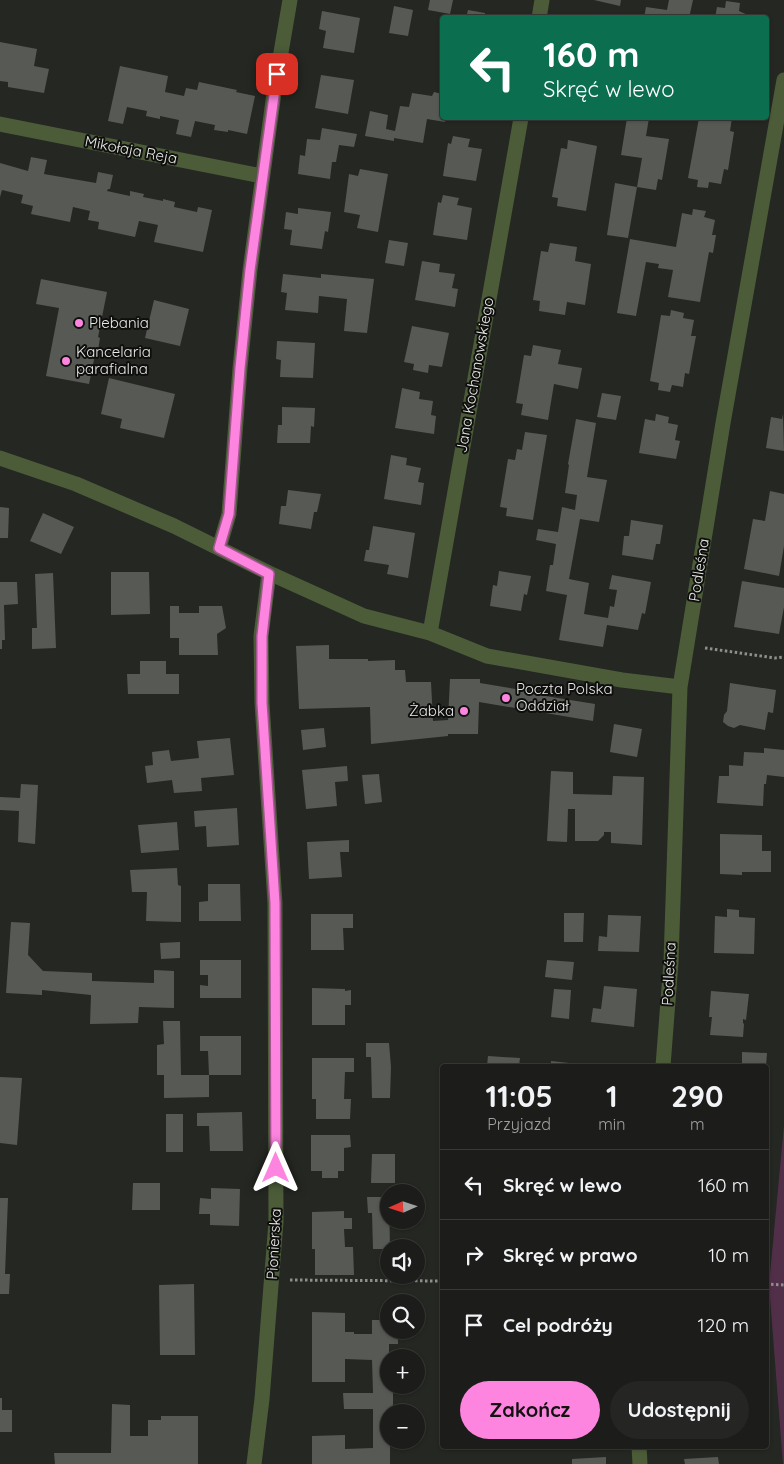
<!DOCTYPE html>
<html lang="pl">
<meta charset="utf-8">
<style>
:root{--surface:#1c1d1a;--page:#252623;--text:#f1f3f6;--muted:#a0a2a2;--line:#3a3b39;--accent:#fe85df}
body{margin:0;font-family:Quicksand,sans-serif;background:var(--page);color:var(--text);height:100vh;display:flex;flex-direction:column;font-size:19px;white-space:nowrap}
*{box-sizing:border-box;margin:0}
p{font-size:16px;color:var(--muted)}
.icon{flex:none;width:28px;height:28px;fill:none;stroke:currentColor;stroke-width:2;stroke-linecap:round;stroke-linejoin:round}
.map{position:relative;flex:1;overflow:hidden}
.details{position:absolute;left:440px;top:1064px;width:329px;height:385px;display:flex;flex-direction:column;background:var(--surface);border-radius:5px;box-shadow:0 1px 4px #0004,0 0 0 1px var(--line)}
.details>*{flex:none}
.banner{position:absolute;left:440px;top:15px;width:329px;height:105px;border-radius:5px;box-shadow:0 1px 4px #0004,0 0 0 1px var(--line);background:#0b6e4f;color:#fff;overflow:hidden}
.needle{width:32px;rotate:267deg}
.tools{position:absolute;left:380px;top:1184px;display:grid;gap:10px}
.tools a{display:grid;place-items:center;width:45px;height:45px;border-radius:50%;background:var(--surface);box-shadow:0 1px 4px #0004,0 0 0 1px var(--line);font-size:25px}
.pin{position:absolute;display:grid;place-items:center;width:42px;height:42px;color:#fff;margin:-21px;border-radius:10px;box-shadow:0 2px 8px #0006}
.me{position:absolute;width:55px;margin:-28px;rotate:0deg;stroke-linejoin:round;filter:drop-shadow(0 0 4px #0008)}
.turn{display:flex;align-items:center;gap:18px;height:105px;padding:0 20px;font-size:22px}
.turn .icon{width:65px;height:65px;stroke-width:2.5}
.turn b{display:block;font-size:35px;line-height:42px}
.eta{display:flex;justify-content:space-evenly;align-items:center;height:85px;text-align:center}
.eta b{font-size:30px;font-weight:700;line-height:35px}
.button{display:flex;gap:10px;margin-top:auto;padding:10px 20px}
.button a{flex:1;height:58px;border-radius:30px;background:var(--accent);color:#111;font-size:20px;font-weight:700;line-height:58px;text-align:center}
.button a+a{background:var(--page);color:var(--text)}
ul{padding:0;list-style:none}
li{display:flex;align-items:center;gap:15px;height:70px;padding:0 20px;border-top:1px solid var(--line)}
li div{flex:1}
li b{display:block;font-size:19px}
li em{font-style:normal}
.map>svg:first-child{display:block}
.green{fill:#522f49}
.building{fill:#575a54}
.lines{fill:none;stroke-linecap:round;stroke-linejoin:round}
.path{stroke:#8f908d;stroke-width:3;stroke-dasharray:2.5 2.5;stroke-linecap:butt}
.minor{stroke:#4c5c39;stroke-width:15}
.route-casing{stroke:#a55691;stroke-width:12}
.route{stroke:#fe85df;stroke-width:9}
.poi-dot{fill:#fe85df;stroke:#0e0f0d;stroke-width:2}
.labels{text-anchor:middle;stroke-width:4;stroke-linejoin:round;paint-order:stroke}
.street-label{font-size:15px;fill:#eaebe8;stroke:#0e0f0d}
.poi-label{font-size:15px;fill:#eaebe8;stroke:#0e0f0d;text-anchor:start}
</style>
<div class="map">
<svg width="784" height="1464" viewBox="0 0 784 1464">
<rect width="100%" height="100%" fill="#252722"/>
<!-- green -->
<path class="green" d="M784,1125V1464H783L769,1285Z"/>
<!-- building -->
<path class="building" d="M430,0H453L450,14L428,10Z
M594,0H621L620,6Z
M669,0H693L689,18H644L646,7L667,10Z
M726,1L740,3L739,11L750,16V18H715L717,7L725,8Z
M394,6L413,10L408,36L389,33Z
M468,10L485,13V18H466Z
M322,11L360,18L354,53L323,48L326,31L319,29Z
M0,42L37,49L34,66L49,69L44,93L8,87V82L0,81Z
M120,66L168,76L165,92L184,96L186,88L197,90L199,82L237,90L236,92L255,96L247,134L228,130V132L214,130L215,125L195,121L191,137L176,134L179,120L160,116V119L146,116L147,111L127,107L123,124L108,121Z
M321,75L354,80L348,114L315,108Z
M434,92L442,94V118H446L445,122L427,119L423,143L394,138V141L365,136L370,111L388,115L386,129L395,131L400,106L409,107L412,93L432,96Z
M627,118H649L646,136L669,139L662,180L658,179L656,190L637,187L642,158L621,155Z
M699,118H732L730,131L734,132L728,170L724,169L721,184L709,182L708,188L697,187L698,180L688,178Z
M322,128L357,134L354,147L339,145L336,162H332L330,179L298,174L300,155L305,156L307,139L320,140Z
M453,136L470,139L468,147L482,149L476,181L443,176L448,143L451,144Z
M568,140L597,146L586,211L557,206L558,198L552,197L561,148L567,149Z
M31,157L47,160L44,174L96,183L98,172L113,175L110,189H108L107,191L130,196V191L144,194L143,197L163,201V199L175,202L174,207L197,212L198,207L212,210L203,252L154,242L158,225L139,221L135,237L98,229L99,222L88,220L90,211L73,207L70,222L31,214L33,206L21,203L23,195L2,190L0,197V163L28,171Z
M360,169L388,174L378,232L357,228L360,215L344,212L349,174L358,176Z
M615,183L637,187L628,238L607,235Z
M443,195L459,198L457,205L472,208L467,240L433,235L438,202L441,203Z
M298,208L331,212L328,232L325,231L322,249L290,245L292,230L284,229L286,212L298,214Z
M693,209L706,211L704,217L715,220L712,235H716L713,253L709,252L700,302L668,297L673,270L658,268L659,264L646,262L636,316L617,313L630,239L676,247L682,213L692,215Z
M389,240L408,243L404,266L385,263Z
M550,243L577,247L575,261L591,264L585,305L567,302L565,315L539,311L540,301L533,300L541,251L548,252Z
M422,261L440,264L439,272L455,274L452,288L458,289L455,307L415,300Z
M283,274L321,278V274L374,279L367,333L344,331L347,299L319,296L318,313L285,310L287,293L281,292Z
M41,279L107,292L98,337L100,338L98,350H96L89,384L46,376L59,308L36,304Z
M154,300L189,309L180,346L145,338Z
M671,310L684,313L683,318L694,320L691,336H696L689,374L685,373L683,387L672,385L670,392L658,390L659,383L650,381L661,315L670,316Z
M412,326L449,333L442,367L429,365L428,373L413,370L414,364L404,362Z
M277,341L315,343L313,378L280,377L281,360L276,359Z
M533,345L561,350L558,364L582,368L578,389L554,384L548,420L521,415L523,404L516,403L524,355L531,356Z
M109,378L175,394L164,438L120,428L122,419L101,414Z
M402,388L420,392L419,399L433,401L431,415L436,416L434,434L395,428Z
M602,393L621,396L616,420L597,417Z
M282,407L315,408L314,427L311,426L310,443H277L278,425H282Z
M656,414L669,417L668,423L678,425L675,440L680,441L676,459L639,453L645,419L655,421Z
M783,414L784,451L766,448L771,417L782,419Z
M576,419L596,423L587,477L607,480L599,522L580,519L569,579L589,583L584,614L608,618L610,606L614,607L617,590L609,589L612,575L651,582L645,614L642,613L638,630L607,625L603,647L559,640L567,595L546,591L550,565H553L556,544L536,540L538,529L558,532L562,507L575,510L577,495L565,493L569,465L568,464Z
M525,432L547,435L533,520L506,516L507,508L500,507L508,459L515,460L517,449L522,450Z
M391,455L407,458L406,465L421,468L418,482L424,483L421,505L384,499Z
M288,490L321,494L317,512H314L311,529L279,524L281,506H286Z
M770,491L784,494V546L779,576L744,569L753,519L765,521Z
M0,507L9,508L8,538H0Z
M43,513L74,527L61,554L30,541Z
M631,520L663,525L660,544H656L653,560L622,555L624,536H629Z
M373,526L415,533L408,578L387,574L389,565L364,561L366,550H369Z
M499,571L531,576L527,595L524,594L521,611L490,606L493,585L497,586Z
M111,572H149L150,614L111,615Z
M53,573L56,648L32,649V628H37L35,574Z
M742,581L784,588V607L779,634L734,627Z
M0,582H17L18,604L4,605L5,640H2V649H0Z
M170,606H179V613H199V606H222L226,628L217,634L218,655H179V638H170Z
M329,645V659H368V661L395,660V670H405L406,682H431L433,721L448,720L450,679H480V683L533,692V694L595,704L593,721L479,702L478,734H448V736L371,744L370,707L299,709L296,646Z
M140,661H166V674H179V694H128L127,674H140Z
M730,683L776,690L773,713L768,712L765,730L740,725L734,728L728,726L723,722L724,715L727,711Z
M614,724L642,729L637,757L610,752Z
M324,728L326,747L303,750L301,730Z
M230,738L234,775L201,778L202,791L174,793L172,780L147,783L145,766L153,765L152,752L169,750L171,761L199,758L197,741Z
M764,748L784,750V777L767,775L766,784H764L763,806L717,803L719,776H729V765L743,766L744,752L764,753Z
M347,766L348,781L335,782L337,806L306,809L302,770Z
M551,771L573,772V794L612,795L613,776L644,777L642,845L611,843V832H604V835L598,841H575V809H568L567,842L547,841Z
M379,774L382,802L365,804L362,775Z
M21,784L38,785L35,844L18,842L19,811L0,810V797L20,798Z
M237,808L239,845L207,847L206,826L195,827L194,811Z
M177,822L179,850L141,853L138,825Z
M720,834L762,835V851H771V872H742V875L720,874Z
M349,840V852H340L342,877L309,879L307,842Z
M177,868L178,885L181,886V922L146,921L147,892H132L130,870Z
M208,884H240L241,921H199V902L208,901Z
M727,909L739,910V917L755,918L754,954L714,953L715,916L727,917Z
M564,913H584L583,942H564Z
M311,914H353V928H343L344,950H311Z
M608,915L641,916L639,952L598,951L599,936L607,937Z
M11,922L30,923L28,955L43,971L92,973V981L154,983V970L174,971V1008L139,1007L138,1023L90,1024L91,995L42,990V995L6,993Z
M180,942V958L161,959L160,943Z
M200,960H241V998H200V985L208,986V975H200Z
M547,960L574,962L572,980L545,977Z
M604,986L637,989L634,1027L591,1022L593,1008L601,1009Z
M312,988L345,989V991L351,990V1005H345V1025H312Z
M554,989L571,990L569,1019L551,1017Z
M711,991L749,994L746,1020L743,1019V1023L744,1024L743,1037L710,1035L712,1017H709Z
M163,1021H180L181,1075H209V1097L164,1098V1075H157V1045L164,1044Z
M200,1036H241V1075H209L208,1051H200Z
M366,1043H389L391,1067L390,1098H372L371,1057H366Z
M742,1052L767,1053L766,1066H742Z
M488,1056L520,1058L519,1066H487Z
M312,1058H354V1072H345L344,1099H351L350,1119H316V1099H312Z
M551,1061L569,1063L568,1066H551Z
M0,1077L22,1078L17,1145L0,1143Z
M242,1112L243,1151H210L209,1126H197V1113Z
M166,1114H183V1152H166Z
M311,1135H350L351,1147L344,1148V1171H338V1178H322V1171H311Z
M372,1154H395V1183H371Z
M133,1183H160V1210H132Z
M211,1188L240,1189L239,1226L210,1225V1214H199L200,1198L211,1199Z
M367,1197H389L390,1248H389V1249H373L372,1213H368Z
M0,1198H8L5,1274H10L9,1294H0Z
M344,1211V1218H352V1229H344L345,1247H353L354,1275H315V1249H312V1212Z
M194,1284L195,1355H160L159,1285Z
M312,1312L345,1313V1332H354V1334H372V1320H389V1332H398V1344H389V1385H393V1409L401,1408V1412H389V1440H401V1444H390V1464H312V1436L345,1435V1449L373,1448V1409H344L343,1393H373L372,1360L345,1359V1382H312Z
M0,1398H2V1410H12V1432H0Z
M112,1404L130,1405V1436H148V1420H161V1416H198V1464H55L54,1453H111Z
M606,1457V1464H572V1459Z
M718,1457L719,1464H685L684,1459Z"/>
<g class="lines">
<!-- path -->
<path class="path" d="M705,648L775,658L784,657
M290,1280L442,1281
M766,1284L784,1285"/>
<!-- minor -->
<path class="minor" d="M539,18L542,0
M0,124L262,176
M0,458L76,484L174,526L269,573L364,616L430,633L487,656L622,680L680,687
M219,548L229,514L240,368L250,270L274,93L290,0
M430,633L521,118
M663,1066L671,962L680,687L723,423L784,80
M639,1446L640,1464
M254,1464L262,1399L276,1222L275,903L262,703L261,636L269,573"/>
</g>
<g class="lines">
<!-- route casing -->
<g class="route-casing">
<path id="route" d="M276,1168L275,903L262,703V636L269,574L219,548L229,514L240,368L250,270L277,74"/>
</g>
<!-- route -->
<use href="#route" class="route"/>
</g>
<!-- markers -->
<g class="poi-dot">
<circle cx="79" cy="323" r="5"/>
<circle cx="66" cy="361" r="5"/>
<circle cx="506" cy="698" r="5"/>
<circle cx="464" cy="711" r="5"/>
</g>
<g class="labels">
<!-- street labels -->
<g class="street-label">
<text transform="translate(131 150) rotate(11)" y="5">Mikołaja Reja</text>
<text transform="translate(475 375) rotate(-80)" y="5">Jana Kochanowskiego</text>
<text transform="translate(699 570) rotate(-81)" y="5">Podleśna</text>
<text transform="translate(669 974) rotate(-87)" y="5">Podleśna</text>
<text transform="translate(274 1244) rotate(-87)" y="5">Pionierska</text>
</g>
<!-- poi labels -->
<g class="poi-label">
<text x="89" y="328">Plebania</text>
<text x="76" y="357">Kancelaria<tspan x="76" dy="17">parafialna</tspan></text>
<text x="516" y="694">Poczta Polska<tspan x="516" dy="17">Oddział</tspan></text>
<text x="454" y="716" text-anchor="end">Żabka</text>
</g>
</g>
</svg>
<div class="tools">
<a><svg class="needle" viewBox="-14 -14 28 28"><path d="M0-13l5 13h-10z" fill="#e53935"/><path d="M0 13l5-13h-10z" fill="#a0a2a2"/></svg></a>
<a><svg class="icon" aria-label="sound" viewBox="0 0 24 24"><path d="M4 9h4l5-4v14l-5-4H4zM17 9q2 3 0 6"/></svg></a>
<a><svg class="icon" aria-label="search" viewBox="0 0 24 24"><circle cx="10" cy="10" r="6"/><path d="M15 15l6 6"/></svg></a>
<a>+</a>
<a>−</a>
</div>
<div class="pin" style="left:277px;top:74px;background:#d93025"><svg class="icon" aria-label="arrive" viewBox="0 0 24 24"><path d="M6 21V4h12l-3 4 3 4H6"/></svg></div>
<svg class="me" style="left:276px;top:1168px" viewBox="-20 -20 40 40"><path d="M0-17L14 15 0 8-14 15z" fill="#fe85df" stroke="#fff" stroke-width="4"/></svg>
<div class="banner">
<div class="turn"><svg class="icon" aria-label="left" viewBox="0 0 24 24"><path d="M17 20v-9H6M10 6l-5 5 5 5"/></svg><div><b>160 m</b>Skręć w lewo</div></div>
</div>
<section class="details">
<div class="eta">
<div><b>11:05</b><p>Przyjazd</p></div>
<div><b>1</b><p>min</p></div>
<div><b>290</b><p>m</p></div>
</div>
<ul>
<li><svg class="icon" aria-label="left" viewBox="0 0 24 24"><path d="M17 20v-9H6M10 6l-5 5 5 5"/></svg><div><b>Skręć w lewo</b></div><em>160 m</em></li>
<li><svg class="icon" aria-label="right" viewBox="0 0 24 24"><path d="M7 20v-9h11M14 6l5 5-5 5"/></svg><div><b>Skręć w prawo</b></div><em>10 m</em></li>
<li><svg class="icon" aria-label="arrive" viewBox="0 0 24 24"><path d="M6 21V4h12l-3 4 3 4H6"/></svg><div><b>Cel podróży</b></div><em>120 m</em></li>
</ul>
<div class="button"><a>Zakończ</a><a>Udostępnij</a></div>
</section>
</div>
